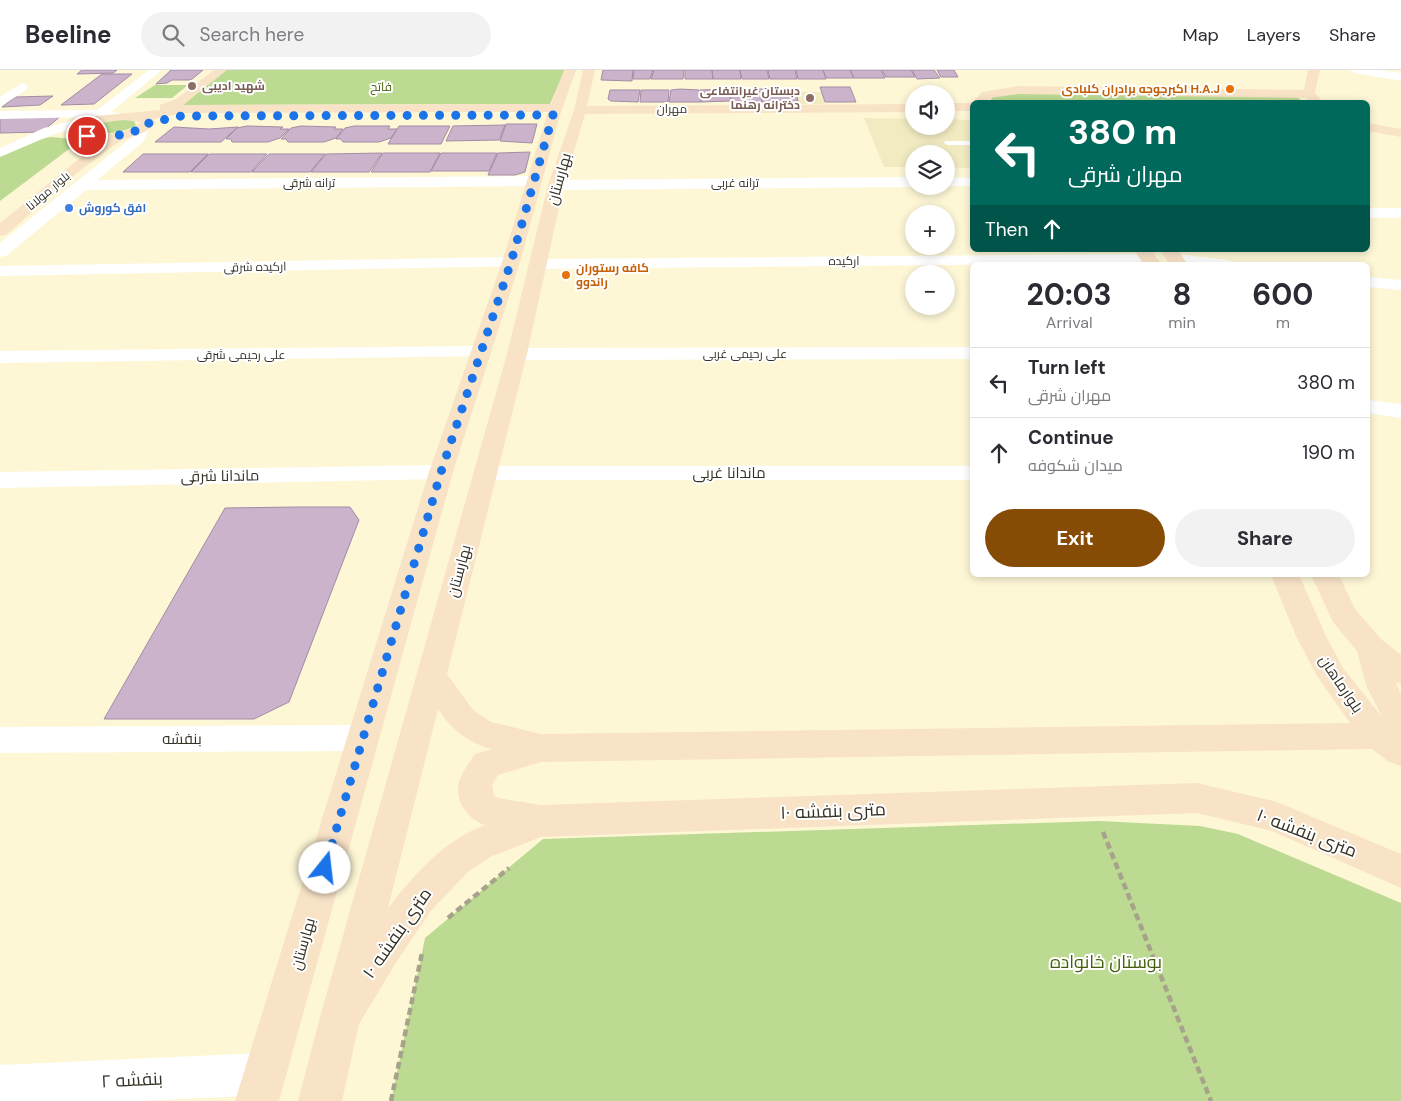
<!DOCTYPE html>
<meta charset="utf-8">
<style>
:root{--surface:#fff;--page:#f2f2f3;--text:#2b2b33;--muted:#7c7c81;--line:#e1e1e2;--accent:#864b05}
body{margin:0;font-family:"DM Sans",Cairo,sans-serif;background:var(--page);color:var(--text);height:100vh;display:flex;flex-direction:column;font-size:19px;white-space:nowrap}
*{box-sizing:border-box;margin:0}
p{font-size:16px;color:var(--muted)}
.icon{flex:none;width:28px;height:28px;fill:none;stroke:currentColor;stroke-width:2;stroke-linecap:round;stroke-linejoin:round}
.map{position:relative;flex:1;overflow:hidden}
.sheet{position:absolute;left:970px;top:192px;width:400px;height:315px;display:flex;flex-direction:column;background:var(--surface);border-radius:8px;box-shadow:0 2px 8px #0003}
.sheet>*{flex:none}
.hud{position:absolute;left:970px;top:30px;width:400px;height:152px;border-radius:8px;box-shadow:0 2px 8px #0003;background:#00695c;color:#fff;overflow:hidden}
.buttons{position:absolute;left:905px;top:15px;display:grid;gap:10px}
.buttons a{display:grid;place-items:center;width:50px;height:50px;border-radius:50%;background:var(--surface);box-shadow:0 2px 8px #0003;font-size:25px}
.pin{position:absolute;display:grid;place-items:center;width:42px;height:42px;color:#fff;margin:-21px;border:2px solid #fff;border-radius:50%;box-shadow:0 1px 5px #0007}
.me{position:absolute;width:55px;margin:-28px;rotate:16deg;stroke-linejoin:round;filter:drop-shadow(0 0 4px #0008)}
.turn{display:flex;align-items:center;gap:18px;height:105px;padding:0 15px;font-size:22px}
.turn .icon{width:65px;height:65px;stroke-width:2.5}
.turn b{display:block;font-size:35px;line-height:42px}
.then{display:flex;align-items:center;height:48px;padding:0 15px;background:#0003;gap:10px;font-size:19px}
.eta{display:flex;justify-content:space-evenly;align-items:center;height:85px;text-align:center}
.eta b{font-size:30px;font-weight:700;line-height:35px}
.cta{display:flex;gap:10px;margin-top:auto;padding:10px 15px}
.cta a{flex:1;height:58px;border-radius:30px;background:var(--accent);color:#fff;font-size:20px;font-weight:700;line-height:58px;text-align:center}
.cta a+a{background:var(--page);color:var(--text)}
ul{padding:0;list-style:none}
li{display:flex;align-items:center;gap:15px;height:70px;padding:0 15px;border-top:1px solid var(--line)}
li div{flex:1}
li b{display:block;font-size:19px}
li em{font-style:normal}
header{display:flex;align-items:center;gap:30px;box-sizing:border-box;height:70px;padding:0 25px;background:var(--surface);border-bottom:1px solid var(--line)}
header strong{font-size:24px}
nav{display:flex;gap:28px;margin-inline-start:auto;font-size:18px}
.search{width:350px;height:45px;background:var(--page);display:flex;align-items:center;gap:12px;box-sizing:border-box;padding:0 18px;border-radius:28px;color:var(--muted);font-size:19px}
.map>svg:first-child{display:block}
.built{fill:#f2ebc2}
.green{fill:#bcda92}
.building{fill:#cbb3cc;stroke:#a38ca5}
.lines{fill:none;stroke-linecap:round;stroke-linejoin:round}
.path{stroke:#a7a28a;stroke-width:4.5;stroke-dasharray:7 4;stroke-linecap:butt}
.lane{fill:#fff;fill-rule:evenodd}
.street{fill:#fff;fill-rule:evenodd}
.secondary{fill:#f9e3c7;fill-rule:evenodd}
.route{stroke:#1a73e8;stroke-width:9;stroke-dasharray:0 16.2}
.education-dot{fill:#8d6e63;stroke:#fff;stroke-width:2}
.food-dot{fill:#e8710a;stroke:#fff;stroke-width:2}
.shop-dot{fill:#3f7fe0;stroke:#fff;stroke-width:2}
.labels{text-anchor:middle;stroke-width:4;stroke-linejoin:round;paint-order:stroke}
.far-education-label{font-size:12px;font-weight:bold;fill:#785e54;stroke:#fff;text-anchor:start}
.far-park-label{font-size:12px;fill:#445e09;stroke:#fff}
.far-food-label{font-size:12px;font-weight:bold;fill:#c56008;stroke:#fff;text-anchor:end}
.far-street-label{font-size:12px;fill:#343125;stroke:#fff}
.far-shop-label{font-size:12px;font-weight:bold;fill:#366cbe;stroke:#fff;text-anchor:start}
.street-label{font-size:15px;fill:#343125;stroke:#fff}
.near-street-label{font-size:18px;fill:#343125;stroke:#fff}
.near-park-label{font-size:18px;fill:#445e09;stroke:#fff}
</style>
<header>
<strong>Beeline</strong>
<div class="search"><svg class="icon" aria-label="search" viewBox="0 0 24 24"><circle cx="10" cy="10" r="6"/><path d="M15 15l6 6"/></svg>Search here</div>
<nav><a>Map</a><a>Layers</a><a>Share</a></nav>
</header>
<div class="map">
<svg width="1401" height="1031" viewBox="0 0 1401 1031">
<rect width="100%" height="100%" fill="#fdf7d6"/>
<!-- built -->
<path class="built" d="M796,22H822L825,34H798Z
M864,48L914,49V56H946V49L972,50V98H946V84H914V97H884Z"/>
<!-- green -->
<path class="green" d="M225,0H565L550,34L183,35Z
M155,15H188L172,28H135Z
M1016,23L1297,27L1304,32H988L993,27Z
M123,49L134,51L136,55C125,62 102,67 92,59L102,53Z
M51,67L72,69L77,73L0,131V86L36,70Z
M1099,751L1200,756L1238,764L1401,833V1031H391L425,868L543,769Z"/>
<!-- building -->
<path class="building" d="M82,0H117L113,3L77,4Z
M171,0H203L191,10H172L167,13L156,14Z
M603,0H633L632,11L601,10Z
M634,0H653L650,9H633Z
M654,0H684L683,9H651Z
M685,0H712L713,9H685Z
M712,0H740L741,9H713Z
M740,0H767L769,9H742Z
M768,0H795L797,9H770Z
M796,0H823L826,9H798Z
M823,0H850L854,8H826Z
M850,0H881L885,8H854Z
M882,0H911L915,7H886Z
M912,0H934L940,8L917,9Z
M937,0H954L958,7H941Z
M102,4H132L94,34L61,35Z
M820,17H850L856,32H825Z
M680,19L699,20L701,32H669L671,20Z
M729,19L731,31L701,32L700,20Z
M730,19H759L762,32H731Z
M759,19H795L798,31L762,32Z
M610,20H640L638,32L611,31L608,29Z
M641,20H669L668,32H640Z
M53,26L40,35L2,37L15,27Z
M62,45L42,62L0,63V47Z
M506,54H537L532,73L500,71Z
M505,55L499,70L446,71L453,56Z
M247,56L283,57L280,59H289L280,68L268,72H232L231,69H226L237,58Z
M301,56L336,57L334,59H343L336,68L324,72H288L286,69H281L291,58Z
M354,56H390L388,59H397L391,68L379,72H343L341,69H336L345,58Z
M399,56H450L441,74H388Z
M174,57L209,59L238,57L221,72H155Z
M530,82L525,102L515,105H488L498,83Z
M382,83L369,102H311L326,84Z
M383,83H440L430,102H371Z
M441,83H497L489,101H431Z
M143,84H208L190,102H123Z
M209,84H267L251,102H191Z
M269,84H325L310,102H252Z
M296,437H350L359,450L289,632L254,649H104L225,438Z"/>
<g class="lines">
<!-- path -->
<path class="path" d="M1103,762L1211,1031
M448,848L509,798
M391,1031L422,883"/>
<!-- lane -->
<path class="lane" d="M945,71H972V75H948L944,73Z"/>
<!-- street -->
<path class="street" d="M149,0H162L111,42L119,43L121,46L119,49L93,47L0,49V41L97,40Z
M1349,0H1378L1401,3V11L1355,3Z
M22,13L26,14L28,17L26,20L0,37V27Z
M79,49L86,53L84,56L54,64L0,87V78L44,58Z
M142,55L149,59L143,72L97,110L533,106L541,111L533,116L86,120L6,186L0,187V173L132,67L137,56Z
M914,107V117L556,120L548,115L556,110Z
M946,107L972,108V116H945Z
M1368,138H1401V148H1368Z
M1150,184L1156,185L1159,189L1156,193L539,199L533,198L530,194L533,190L539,189Z
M1176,184L1226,190L1232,191L1235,195H1182L1170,193L1167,189L1170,185Z
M511,187L517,188L520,192L517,196L0,206V196Z
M1368,207L1401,210V220L1368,217Z
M482,276L489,278L492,282L489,286L0,293V281Z
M972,277V289L517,290L510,288L507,284L510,280L517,278Z
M1368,330L1401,334V348L1368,343Z
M441,395L449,397L453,402L449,407L441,409L0,418V402Z
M486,396H972V410H486L478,408L474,403L478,398Z
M364,655L375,659L380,668L375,677L364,681L0,683V657Z
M264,983L279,989L285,1004L279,1019L264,1025L140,1031H0V995Z"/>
<!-- secondary -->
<path class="secondary" d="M214,0H227L183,35L551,34L564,0H576L560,45L520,192L453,402L279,1031H235L429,402L502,192L548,42L183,43L153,49L156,53C147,65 131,65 119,72C78,99 43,133 6,165L0,166V153L101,71L74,65L72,62L75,55L96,46L160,40V35L176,29ZM123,50L141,52C128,63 102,68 86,60L99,53Z
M583,0H595L587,36L914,34V42L585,44L564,115L527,284L447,604L473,640L491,652L541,664L1350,653L1317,606L1296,566L1271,505H1299L1326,566L1343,598L1382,647L1366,615L1357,581L1333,552L1311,505H1339L1355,539L1381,569L1401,585V614L1396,612L1401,625V696L1389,692L1372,679L541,692L498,705L492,715L494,725L498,728L541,735L1197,713L1277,732L1401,784V818L1272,761L1197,743L541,767L490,787L468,802L430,842L397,891L359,954L342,1031H298L320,947L507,284L548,115L574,40ZM438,639C452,660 466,672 492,679L475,684C470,692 462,702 459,712C454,731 468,749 485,755C443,771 415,804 388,838Z
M1308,0H1320L1315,23L1323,32H1310L1306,28L1018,24L990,28L986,32H973L982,22L1018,16L1304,20Z
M946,33H972V41H946Z
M1368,53L1401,59V67L1368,61Z
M1134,180H1152L1162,195H1144Z
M1160,180H1178L1188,195H1170Z"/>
</g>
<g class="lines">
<!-- route -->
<path class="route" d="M87,66L121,65L142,59L149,53L181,46L553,45L511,192L441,402L325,798"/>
</g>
<!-- markers -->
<g class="education-dot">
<circle cx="192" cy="16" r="5"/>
<circle cx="810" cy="28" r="5"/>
</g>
<g class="food-dot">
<circle cx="1230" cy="19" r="5"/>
<circle cx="566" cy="205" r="5"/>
</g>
<circle class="shop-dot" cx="69" cy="138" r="5"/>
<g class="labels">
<!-- far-education labels -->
<g class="far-education-label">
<text x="202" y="20">شهید ادیبی</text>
<text x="800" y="25" text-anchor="end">دبستان غیرانتفاعی<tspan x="800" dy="14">دخترانه رهنما</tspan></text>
</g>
<!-- far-park labels -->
<g class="far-park-label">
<text x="381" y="21">فاتح</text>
</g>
<!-- far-food labels -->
<g class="far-food-label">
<text x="1220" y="23">اکبرجوجه برادران کلبادی H.A.J</text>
<text x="576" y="202" text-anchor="start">کافه رستوران<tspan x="576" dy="14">راندوو</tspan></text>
</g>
<!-- far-street labels -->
<g class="far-street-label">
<text x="672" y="43">مهران</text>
<text x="309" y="117">ترانه شرقی</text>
<text x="735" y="117">ترانه غربی</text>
<text transform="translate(48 121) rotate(-40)" y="4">بلوار مولانا</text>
<text x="844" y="195">ارکیده</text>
<text transform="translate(255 197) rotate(-1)" y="4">ارکیده شرقی</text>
<text x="745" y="288">علی رحیمی غربی</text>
<text x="241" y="289">علی رحیمی شرقی</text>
</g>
<!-- far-shop labels -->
<g class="far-shop-label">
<text x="79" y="142">افق کوروش</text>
</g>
<!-- street labels -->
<g class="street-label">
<text transform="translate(559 109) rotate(-74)" y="5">بهارستان</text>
<text x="729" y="408">ماندانا غربی</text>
<text transform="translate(220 406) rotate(-1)" y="5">ماندانا شرقی</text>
<text transform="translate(459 501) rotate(-75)" y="5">بهارستان</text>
<text transform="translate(1341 614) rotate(56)" y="5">بلوارماهان</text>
<text x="182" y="674">بنفشه</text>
<text transform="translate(303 874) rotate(-74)" y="5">بهارستان</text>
</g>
<!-- near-street labels -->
<g class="near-street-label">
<text transform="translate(833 741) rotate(-2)" y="6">۱۰ متری بنفشه</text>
<text transform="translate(1307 763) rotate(21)" y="6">۱۰ متری بنفشه</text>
<text transform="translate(397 863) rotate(-55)" y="6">۱۰ متری بنفشه</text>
<text transform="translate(132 1010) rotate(-3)" y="6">بنفشه ۲</text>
</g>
<!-- near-park labels -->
<g class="near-park-label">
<text x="1106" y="898">بوستان خانواده</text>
</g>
</g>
</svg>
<div class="buttons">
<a><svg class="icon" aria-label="sound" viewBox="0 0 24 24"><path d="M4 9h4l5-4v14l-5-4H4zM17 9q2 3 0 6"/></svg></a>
<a><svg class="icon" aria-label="layers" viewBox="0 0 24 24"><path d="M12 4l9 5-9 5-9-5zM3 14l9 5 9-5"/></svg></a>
<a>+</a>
<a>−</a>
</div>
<div class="pin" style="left:87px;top:66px;background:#d93025"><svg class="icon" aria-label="arrive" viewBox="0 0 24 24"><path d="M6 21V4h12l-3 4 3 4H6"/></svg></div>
<svg class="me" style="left:325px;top:798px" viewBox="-20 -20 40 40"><circle r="19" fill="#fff"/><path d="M0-13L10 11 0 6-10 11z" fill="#1a73e8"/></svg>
<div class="hud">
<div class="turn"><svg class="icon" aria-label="left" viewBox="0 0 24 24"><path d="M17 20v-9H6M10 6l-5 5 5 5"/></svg><div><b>380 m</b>مهران شرقی</div></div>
<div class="then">Then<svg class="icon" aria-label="ahead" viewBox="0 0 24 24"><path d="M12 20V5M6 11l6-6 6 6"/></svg></div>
</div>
<section class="sheet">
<div class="eta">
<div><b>20:03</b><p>Arrival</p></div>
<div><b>8</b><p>min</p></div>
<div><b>600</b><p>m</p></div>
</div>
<ul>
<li><svg class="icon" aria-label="left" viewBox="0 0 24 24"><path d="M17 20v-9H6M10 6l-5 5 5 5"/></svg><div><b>Turn left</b><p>مهران شرقی</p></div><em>380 m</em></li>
<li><svg class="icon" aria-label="ahead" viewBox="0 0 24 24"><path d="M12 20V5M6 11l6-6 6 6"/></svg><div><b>Continue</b><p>میدان شکوفه</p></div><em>190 m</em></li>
</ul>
<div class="cta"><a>Exit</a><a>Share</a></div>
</section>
</div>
